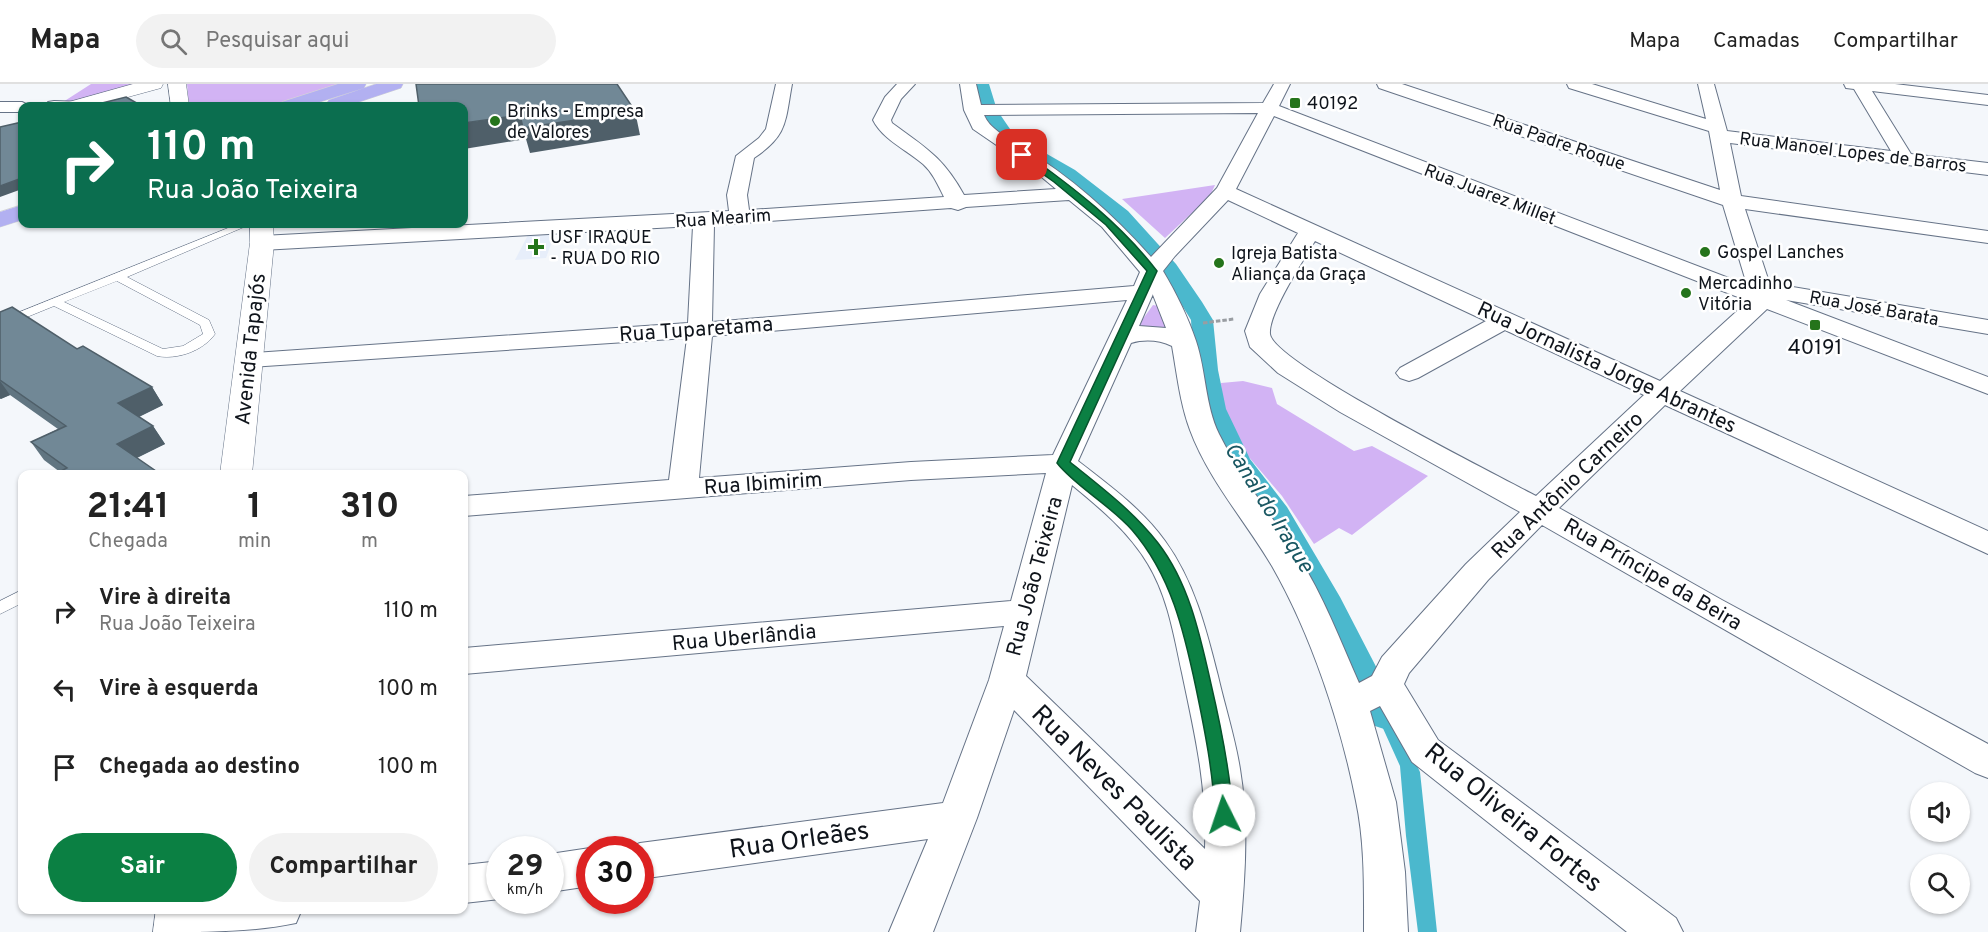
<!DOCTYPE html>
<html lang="pt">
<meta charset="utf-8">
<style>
:root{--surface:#fff;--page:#f2f2f2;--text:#222;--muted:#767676;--line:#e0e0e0;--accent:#0b8043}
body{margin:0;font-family:Overpass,sans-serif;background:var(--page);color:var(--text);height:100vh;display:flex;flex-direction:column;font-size:22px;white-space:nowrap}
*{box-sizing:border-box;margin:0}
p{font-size:20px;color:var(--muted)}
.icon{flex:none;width:33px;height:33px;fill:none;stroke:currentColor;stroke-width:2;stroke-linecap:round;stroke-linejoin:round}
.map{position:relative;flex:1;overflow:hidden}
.panel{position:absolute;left:18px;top:386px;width:450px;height:444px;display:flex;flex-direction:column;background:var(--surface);border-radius:12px;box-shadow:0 2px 4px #0004}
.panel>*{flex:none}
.banner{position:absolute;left:18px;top:18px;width:450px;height:126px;border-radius:12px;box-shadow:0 2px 4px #0004;background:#0b6e4f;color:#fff;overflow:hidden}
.tools{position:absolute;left:1910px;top:698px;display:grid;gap:12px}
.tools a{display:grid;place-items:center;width:60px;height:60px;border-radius:50%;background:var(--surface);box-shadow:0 2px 4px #0004;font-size:30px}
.speed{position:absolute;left:486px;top:752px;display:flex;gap:12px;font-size:30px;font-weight:700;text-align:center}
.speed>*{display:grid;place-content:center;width:78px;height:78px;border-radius:50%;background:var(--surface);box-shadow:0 2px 4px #0004;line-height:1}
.speed small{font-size:15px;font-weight:400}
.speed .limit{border:9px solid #d22;background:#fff;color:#111}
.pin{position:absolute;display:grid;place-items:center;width:51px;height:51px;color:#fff;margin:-26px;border-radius:12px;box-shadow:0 3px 9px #0006}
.me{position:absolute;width:66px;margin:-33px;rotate:356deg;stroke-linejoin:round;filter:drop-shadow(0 0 4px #0008)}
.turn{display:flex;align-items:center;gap:21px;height:126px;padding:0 30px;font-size:27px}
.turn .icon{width:78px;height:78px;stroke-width:2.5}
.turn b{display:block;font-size:42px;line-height:51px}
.eta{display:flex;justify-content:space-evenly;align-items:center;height:102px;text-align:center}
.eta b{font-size:36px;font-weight:700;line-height:42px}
.action{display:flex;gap:12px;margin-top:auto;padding:12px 30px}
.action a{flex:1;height:69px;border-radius:36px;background:var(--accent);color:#fff;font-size:24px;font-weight:700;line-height:69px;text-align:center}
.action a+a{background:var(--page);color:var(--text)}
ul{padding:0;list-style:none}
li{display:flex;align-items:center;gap:18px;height:78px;padding:0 30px}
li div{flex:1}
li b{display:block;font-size:22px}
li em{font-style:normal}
header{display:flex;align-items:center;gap:36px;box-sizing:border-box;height:84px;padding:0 30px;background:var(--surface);border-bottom:2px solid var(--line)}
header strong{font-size:28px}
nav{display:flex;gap:33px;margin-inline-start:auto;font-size:21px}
.search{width:420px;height:54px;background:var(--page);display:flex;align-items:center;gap:15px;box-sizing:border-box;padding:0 21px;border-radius:33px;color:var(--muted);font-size:22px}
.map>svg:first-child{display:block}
.built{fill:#e7eefa}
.green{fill:#d2b3f4}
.water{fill:#4bb8cd}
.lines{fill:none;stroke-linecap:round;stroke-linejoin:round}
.canal{fill:#4bb8cd;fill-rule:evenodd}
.lane-casing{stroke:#667387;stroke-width:1}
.street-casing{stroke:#667387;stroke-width:2}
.secondary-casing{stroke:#667387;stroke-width:1}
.primary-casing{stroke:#d4d5d6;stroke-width:1}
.path{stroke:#999da2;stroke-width:3;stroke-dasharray:4.5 2;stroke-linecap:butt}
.lane{fill:#fff;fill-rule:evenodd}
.street{fill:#fff;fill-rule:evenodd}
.secondary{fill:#fff;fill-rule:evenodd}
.primary{fill:#b2b0f1;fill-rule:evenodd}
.wall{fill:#617581}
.shaded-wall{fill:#4f5f69}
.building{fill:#718896;stroke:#4f5f69;stroke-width:1.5}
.route{fill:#0b8043;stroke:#07532c;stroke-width:1.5}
.poi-dot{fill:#25741b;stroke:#fff;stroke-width:2}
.labels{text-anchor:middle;stroke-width:5;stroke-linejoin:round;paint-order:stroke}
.far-poi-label{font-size:18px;fill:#0f141b;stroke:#fff;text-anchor:start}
.far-street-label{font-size:18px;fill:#0f141b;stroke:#fff}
.street-label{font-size:21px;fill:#0f141b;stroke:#fff}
.poi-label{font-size:21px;fill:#0f141b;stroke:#fff}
.water-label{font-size:22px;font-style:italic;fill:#195762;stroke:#fff}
.near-street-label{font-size:26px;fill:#0f141b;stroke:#fff}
</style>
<header>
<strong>Mapa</strong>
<div class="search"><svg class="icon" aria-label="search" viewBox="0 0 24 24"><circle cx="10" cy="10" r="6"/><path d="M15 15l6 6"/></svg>Pesquisar aqui</div>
<nav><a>Mapa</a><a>Camadas</a><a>Compartilhar</a></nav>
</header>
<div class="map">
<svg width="1988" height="848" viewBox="0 0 1988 848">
<rect width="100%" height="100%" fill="#f4f7fb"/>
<!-- built -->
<path class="built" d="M555,149L546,174L515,176L528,151Z"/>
<!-- green -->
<path class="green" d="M91,0H140L85,16L63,18Z
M187,0H346L279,22H189Z
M1215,101L1210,112L1165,154L1122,115Z
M1153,221L1164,223L1169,247L1137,243Z
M1243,297L1272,304L1277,320L1354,367L1372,362L1428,392L1352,451L1339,444L1314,460L1282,412L1242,365L1222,326L1221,299Z"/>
<!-- water -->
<path class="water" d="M1386,617L1420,688L1437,848H1418L1406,752L1400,682L1372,620Z"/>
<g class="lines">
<!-- canal -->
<path class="canal" d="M973,0H989L997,26L1010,45L1019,54L1075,86L1128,127L1176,180L1202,218L1213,236L1218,286L1226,325L1250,375L1287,423L1340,513L1401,631L1396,641L1384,645L1372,641L1308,513L1265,434L1224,377L1200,325L1194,286L1191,236L1180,218L1160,189L1114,135L1061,94L1007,62L997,52L981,26Z"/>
<!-- lane casing -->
<g class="lane-casing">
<path id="lane" d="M238,140H251L127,193L209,236L215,250C203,267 177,276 157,272L54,222L0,244V236ZM117,197L200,241L203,250L183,262L163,265L64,218Z
M22,506V519L0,530V517Z"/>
</g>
<!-- street casing -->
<g class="street-casing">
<path id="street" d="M776,0H792C785,38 788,51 754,74L747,111L749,126L944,113C938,101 933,89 923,80C907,66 883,56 873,36L885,13L897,0H915L901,15L891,36L892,39C926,64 943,73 964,111L1056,105L1033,86L973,45L964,26L960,0H976L981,21L1263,19L1274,0H1290L1279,22L1747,201L1723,121L1379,4L1377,0H1402L1720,106L1709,47L1569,4L1567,0H1592L1706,35L1698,0H1714L1727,47L1891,67L1854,5L1846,4L1844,0H1895L1988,11V21L1872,7L1911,70L1988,79V91L1730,59L1741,112L1988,147V159L1745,125L1770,201L1775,200L1988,236V250L1786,216L1988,293V310L1767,225L1680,307L1988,447V470L1665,321L1559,424L1722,516L1988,660V694L1975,689L1542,441L1488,496L1409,589L1404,600L1438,656L1676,834L1683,848H1627L1412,678L1380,622L1370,627L1396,718L1405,788L1408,848H1364C1364,805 1365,759 1356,717C1341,640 1311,550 1272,482C1246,438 1208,395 1190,346C1180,319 1177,290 1172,262C1159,256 1145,255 1131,259L1078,377C1109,401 1142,425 1165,457C1194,497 1206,544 1218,592C1225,623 1235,653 1240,685C1249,739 1245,794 1240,848H1196L1200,817L1014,626L977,734L933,848H889L928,755L640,795V765H625L640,759L943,719L989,596L1004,542L464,590V564L1011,517L1046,389L911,396L464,432V412L669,396L687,254L249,283L240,280L236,275L240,270L688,239L693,142L262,166L254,164L251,159L254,154L262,152L729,127L727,111L736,72L759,54L766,45ZM1258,29L1217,104L1151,173C1113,130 1071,93 1022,63C1009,54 990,46 984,31ZM1274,32L1748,217L1660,297L1236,105ZM1069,116L1102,143L1140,188L1134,202L712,238L714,141L951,124L958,126L966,123ZM1228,116L1298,149L1260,210L1245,247L1250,263L1278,289L1340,328L1520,428L1466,480L1382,573L1372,592L1359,599C1340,556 1323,511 1298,472C1271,431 1241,394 1219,350C1205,321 1206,287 1196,257C1188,233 1176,209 1163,187L1175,172ZM1315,157L1486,237L1400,284L1396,289L1400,294L1409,297L1418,294L1505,246L1644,311L1536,412C1499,392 1273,279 1270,250C1268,230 1304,175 1315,157ZM1153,210V211L1166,244L1139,242ZM1127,216L1053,371L911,378L699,394L712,252ZM1072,401C1100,424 1129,448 1148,480C1168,513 1174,552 1182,589C1195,651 1207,701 1205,765L1026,592Z
M54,17L83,18L86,22H45L48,18Z
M0,18H22L30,22H22V28H0Z
M590,764V802L550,808V770Z
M500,777V815L464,819V781Z
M162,825H302L296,839C254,848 204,848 159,848L156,839Z"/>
</g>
<!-- secondary casing -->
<g class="secondary-casing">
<path id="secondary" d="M133,0H163L161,4L95,22H66L69,18Z
M168,0H186L189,22H171Z
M250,140H273L274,159L252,390H220L250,159Z
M156,825H202L201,848H153Z"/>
</g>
<!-- primary casing -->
<g class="primary-casing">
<path id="primary" d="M338,0H366L364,4L307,22H279L282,18Z
M376,0H403L401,4L347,22H328L326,20L329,16Z
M22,121V136L0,143V128Z"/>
</g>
<!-- path -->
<path class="path" d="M1203,239L1234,235"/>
<!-- lane -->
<use href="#lane" class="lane"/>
<!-- street -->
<use href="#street" class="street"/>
<!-- secondary -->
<use href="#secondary" class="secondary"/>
<!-- primary -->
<use href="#primary" class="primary"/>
</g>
<!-- wall -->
<path class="wall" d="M0,228L77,265L152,303L163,321L139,333L153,342L165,360L137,374L156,387L158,390H55L60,388L44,376L31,358L58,345L10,311L0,315Z"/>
<!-- shaded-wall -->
<path class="shaded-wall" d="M635,27L640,51L530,69L526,55L464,65V39L520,31Z
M22,94V105L0,113V102Z
M0,297L10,311L1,315L0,314Z
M152,303L163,321L130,337L118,319Z
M153,342L165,360L128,378L117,360Z
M156,387L158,390H149Z"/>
<!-- building -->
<path class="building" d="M416,0H617L635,27L523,44L520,31L464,39V22H419Z
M126,13L142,22H90Z
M22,38V94L0,102V43Z
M12,223L77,265L83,262L152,303L118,319L153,342L117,360L156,387L149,390H55L67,384L31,358L66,342L0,296V228Z"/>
<!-- route -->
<path class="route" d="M1019,69H1025C1073,103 1121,140 1157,187L1070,378C1101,403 1133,427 1158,459C1189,499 1200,551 1211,600C1221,643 1230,686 1233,731L1231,736L1224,739L1218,736L1215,731C1213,688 1205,647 1196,604C1184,547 1171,491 1132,446C1110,421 1075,402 1057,379L1147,187L1106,141L1054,98L1019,73Z"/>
<!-- markers -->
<g class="poi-dot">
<rect x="1289" y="13" width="12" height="12" rx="3"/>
<circle cx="495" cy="37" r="6"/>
<path d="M533 154h6v6h6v6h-6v6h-6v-6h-6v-6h6z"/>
<circle cx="1705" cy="168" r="6"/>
<circle cx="1219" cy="179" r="6"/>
<circle cx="1686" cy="209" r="6"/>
<rect x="1809" y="235" width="12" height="12" rx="3"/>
</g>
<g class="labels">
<!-- far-poi labels -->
<g class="far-poi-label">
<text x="1307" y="25">40192</text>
<text x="507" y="33">Brinks - Empresa<tspan x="507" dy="21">de Valores</tspan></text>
<text x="550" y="159">USF IRAQUE<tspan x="550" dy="21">- RUA DO RIO</tspan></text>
<text x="1717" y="174">Gospel Lanches</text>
<text x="1231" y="175">Igreja Batista<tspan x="1231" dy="21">Aliança da Graça</tspan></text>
<text x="1698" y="205">Mercadinho<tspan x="1698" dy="21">Vitória</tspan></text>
</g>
<!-- far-street labels -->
<g class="far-street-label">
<text transform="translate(1559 58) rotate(19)" y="6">Rua Padre Roque</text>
<text transform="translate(1853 68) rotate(7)" y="6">Rua Manoel Lopes de Barros</text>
<text transform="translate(1490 110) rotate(21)" y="6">Rua Juarez Millet</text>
<text transform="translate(723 134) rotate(-4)" y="6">Rua Mearim</text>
<text transform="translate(1874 224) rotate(10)" y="6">Rua José Barata</text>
</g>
<!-- street labels -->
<g class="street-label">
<text transform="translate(696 245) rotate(-4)" y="7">Rua Tuparetama</text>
<text transform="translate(250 265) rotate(-84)" y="7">Avenida Tapajós</text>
<text transform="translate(1607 283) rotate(25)" y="7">Rua Jornalista Jorge Abrantes</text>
<text transform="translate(763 399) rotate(-4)" y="7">Rua Ibimirim</text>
<text transform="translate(1567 401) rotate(-44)" y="7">Rua Antônio Carneiro</text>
<text transform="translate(1653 490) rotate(30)" y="7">Rua Príncipe da Beira</text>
<text transform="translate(1034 492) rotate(-75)" y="7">Rua João Teixeira</text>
<text transform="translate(744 553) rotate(-5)" y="7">Rua Uberlândia</text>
</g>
<!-- poi labels -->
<g class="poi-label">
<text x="1815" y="270">40191</text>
</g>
<!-- water labels -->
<g class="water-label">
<text transform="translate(1270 423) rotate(58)" y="8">Canal do Iraque</text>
</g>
<!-- near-street labels -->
<g class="near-street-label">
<text transform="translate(1115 703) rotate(45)" y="9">Rua Neves Paulista</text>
<text transform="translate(1514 733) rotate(39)" y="9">Rua Oliveira Fortes</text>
<text transform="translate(799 755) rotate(-8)" y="9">Rua Orleães</text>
</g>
</g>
</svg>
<div class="tools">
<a><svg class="icon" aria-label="sound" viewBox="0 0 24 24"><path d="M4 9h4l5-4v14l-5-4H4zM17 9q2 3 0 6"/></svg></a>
<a><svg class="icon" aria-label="search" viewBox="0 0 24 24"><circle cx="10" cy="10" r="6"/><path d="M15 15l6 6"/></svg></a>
</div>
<div class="speed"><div>29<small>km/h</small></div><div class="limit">30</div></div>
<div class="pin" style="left:1022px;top:71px;background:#d93025"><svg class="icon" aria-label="arrive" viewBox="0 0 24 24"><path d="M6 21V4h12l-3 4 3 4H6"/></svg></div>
<svg class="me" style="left:1224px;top:731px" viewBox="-20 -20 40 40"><circle r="19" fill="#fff"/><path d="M0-13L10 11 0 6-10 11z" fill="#0b8043"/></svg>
<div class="banner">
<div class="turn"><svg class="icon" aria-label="right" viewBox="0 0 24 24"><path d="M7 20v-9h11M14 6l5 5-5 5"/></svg><div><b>110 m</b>Rua João Teixeira</div></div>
</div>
<section class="panel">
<div class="eta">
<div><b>21:41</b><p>Chegada</p></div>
<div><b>1</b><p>min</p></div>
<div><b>310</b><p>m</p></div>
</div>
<ul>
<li><svg class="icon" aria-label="right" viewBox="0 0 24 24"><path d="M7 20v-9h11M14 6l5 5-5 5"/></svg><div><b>Vire à direita</b><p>Rua João Teixeira</p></div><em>110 m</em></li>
<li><svg class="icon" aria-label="left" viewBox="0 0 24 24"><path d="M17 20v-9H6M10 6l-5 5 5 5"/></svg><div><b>Vire à esquerda</b></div><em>100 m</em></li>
<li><svg class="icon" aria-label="arrive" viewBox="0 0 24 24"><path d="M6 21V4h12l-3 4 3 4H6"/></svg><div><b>Chegada ao destino</b></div><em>100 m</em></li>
</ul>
<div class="action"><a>Sair</a><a>Compartilhar</a></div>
</section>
</div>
